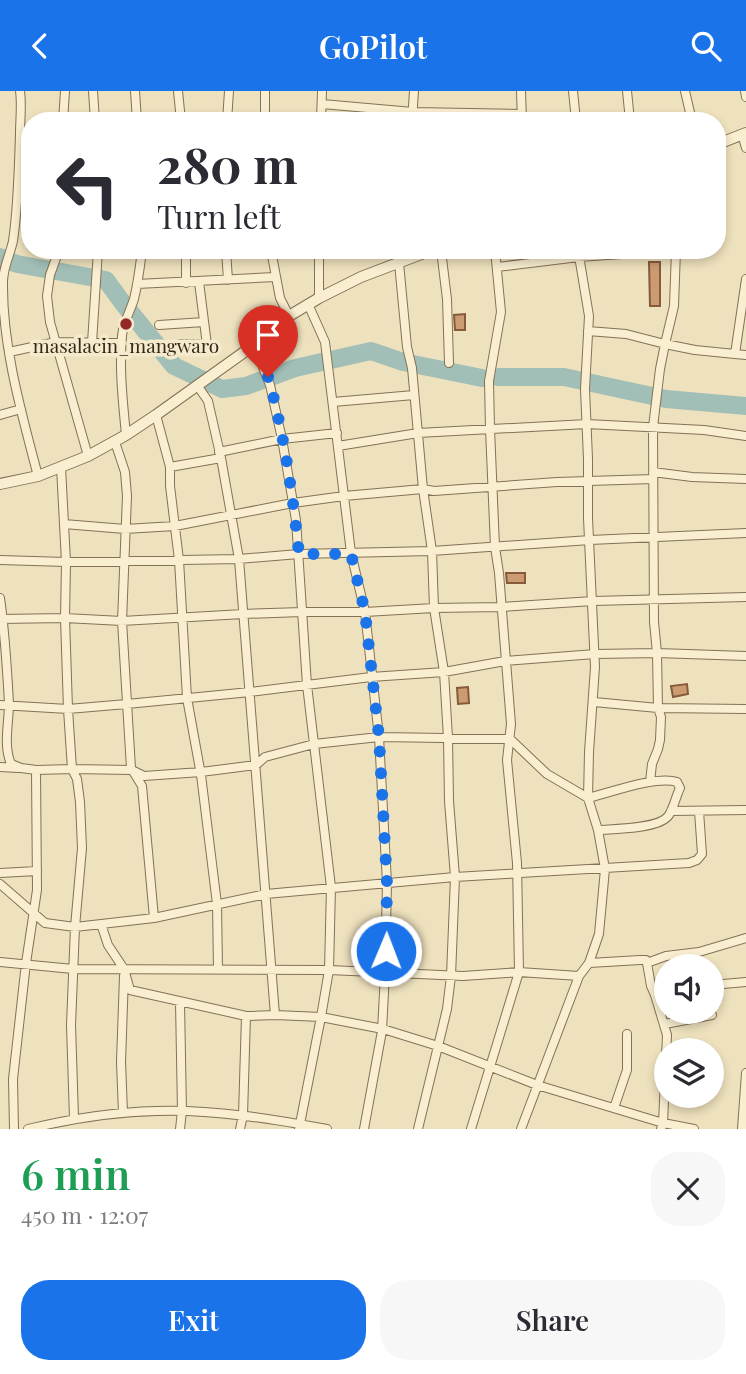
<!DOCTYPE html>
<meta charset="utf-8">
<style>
:root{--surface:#fff;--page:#f7f7f7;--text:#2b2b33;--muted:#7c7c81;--accent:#1a73e8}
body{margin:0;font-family:"Playfair Display",serif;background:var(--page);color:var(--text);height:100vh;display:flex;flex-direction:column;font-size:26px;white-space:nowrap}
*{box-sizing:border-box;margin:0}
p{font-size:23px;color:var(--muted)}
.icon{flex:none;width:38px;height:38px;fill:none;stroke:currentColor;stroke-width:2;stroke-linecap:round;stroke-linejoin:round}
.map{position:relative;height:1038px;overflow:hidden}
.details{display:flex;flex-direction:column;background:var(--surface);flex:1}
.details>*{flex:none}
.top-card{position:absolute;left:21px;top:21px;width:705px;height:147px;border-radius:28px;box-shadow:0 4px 10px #0003;background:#fff;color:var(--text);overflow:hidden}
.buttons{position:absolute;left:654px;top:863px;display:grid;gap:14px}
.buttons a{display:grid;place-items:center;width:70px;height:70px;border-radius:50%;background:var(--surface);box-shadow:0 4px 10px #0003;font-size:35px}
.pin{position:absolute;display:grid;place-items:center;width:60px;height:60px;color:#fff;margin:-72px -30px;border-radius:50% 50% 50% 0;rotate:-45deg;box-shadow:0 0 7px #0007}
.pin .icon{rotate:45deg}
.me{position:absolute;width:77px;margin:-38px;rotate:1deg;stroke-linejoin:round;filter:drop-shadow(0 0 5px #0008)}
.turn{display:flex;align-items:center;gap:24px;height:147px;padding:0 21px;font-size:32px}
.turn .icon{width:91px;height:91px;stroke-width:2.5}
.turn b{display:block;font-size:49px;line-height:60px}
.round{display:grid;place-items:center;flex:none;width:74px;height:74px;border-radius:28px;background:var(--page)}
.summary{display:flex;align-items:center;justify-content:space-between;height:119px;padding:0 21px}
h1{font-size:42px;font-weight:600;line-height:52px;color:#1e9e55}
.cta{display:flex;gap:14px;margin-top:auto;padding:14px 21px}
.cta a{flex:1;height:80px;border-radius:28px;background:var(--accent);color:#fff;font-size:28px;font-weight:600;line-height:80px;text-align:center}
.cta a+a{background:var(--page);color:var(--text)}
header{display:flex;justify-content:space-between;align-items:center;height:91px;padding:0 21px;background:var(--accent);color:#fff;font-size:32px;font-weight:600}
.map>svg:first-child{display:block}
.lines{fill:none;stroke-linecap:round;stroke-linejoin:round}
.river{stroke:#a1bfb7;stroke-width:18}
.building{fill:#cd9b72;stroke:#855b3c;stroke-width:2}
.minor-casing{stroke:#857156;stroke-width:10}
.tertiary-casing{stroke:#857156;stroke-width:12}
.minor{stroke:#f9eed0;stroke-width:8}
.tertiary{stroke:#f9eed0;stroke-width:10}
.route{stroke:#1a73e8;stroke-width:12;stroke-dasharray:0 21.6}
.poi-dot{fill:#952926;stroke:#f5ebcc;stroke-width:2.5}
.labels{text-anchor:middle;stroke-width:7;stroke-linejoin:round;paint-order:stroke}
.poi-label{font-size:19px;fill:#34281b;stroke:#f5ebcc}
</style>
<header><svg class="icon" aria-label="back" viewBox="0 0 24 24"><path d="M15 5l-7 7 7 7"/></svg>GoPilot<svg class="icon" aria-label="search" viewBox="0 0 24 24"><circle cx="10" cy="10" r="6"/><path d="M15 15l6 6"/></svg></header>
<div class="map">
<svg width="746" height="1038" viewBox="0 0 746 1038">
<rect width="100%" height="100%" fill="#eee1bd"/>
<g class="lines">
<!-- river -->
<path class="river" d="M0,166L17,173L106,189L122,211L174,275L222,298L246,295L295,277L371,260L403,271L482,287
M498,286H564L666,308L746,315"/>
</g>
<!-- building -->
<path class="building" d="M649,171H660V215H650Z
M465,223V239H455L454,224Z
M506,482H525V492H507Z
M687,593L688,603L673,606L671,595Z
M468,596L469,612L458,613L457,597Z"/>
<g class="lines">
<!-- minor casing -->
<g class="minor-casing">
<path id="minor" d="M20,0C22,14 20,29 20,43C19,77 18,117 13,150C10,164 3,176 3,191C2,255 22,324 38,385
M93,0L95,30
M135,0L137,30
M178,0L181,30
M521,0L522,30
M573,0L576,30
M627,0L630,30
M685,0L692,30
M745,0L746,6
M322,13L413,21L522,23
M63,30L65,0
M227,30L229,0
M265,30V0
M321,30L322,0
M412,30L414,0
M742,43L746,57
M59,159L50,184L47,205L50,231L88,365
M226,159L228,189
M271,159L280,207L289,225
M441,159L447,208L449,272
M676,159L674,215L665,253L695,259L735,263
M399,172L407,256L412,277L423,398L434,400L557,391L653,388
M497,176L579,166L636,162
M746,188L735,263L746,264
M186,192V159
M137,193L275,186
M319,207V159
M308,213L325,251L351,462L365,521L379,646L387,792L385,882L382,940L364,1038
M159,234L204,231
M588,240L626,243L665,253L660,278L653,336L654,531L657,562L658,617L661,626L660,649L658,658L652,673L650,691
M92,252L98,159
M180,253L207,254L199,191
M254,254L270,294L282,348L296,429L307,594L331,796L329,879L321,926L299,1038
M9,261L56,251L122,252
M197,294L208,310L221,367L239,468L275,924
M333,311L414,304
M0,324L21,318
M156,324L170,376V395L179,469L187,607L201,684L217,813L218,878
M126,344C123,312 119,278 122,245C123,232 130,221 134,208C138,192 140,176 142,159
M115,351L125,381L127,405L122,530L131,677L142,695L154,827
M338,355L418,342L587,333L704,339L746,345
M219,361L282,348L337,342
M61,376L66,471L65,527L68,618L72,678L77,688L80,711L82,757L75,836L71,934L74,1027
M170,376L221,367
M653,381L692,386L746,388
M64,433L125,438L175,435L293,412L344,405L423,398L432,460L434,517L444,581L448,647L449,710L455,786L451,885L447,918L418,1038
M0,469L66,471L239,468L299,463L432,460L590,449L746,442
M0,507C5,541 7,577 9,612C9,632 3,654 11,673L21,677L36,679L72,678L132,679L144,685L201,681L256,674L265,666L314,653L379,646L510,648L547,683L588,707C609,702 657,684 677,691L680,697C676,705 674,716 669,724C660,738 614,738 598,739
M0,528L65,527L122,530L243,523L302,521H365L434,517L501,516L593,510L746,506
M594,611L658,617L746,618
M0,614L68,618L127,613L250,601L371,586L444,581L505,570L595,563L657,562L746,565
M0,676L18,677
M671,720L746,719
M0,782L37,780
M0,793L45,832L75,836L154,827L266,803L455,786L689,772L697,769L702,763L699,720
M101,833L108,854L124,878L130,899L246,925L275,924L321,926L383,938L438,955L537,994L663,1032L694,1038
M0,871L73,878L329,879L463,885L519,881L579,885
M589,872L640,869H646L647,872L651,895L655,904L667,944L663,1032L661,1038
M647,872L666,865L699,861L746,847
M712,894L746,891
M655,904L667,902
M180,911L182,1020L180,1038
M665,933L712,924
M614,1017L627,979V943
M123,1022L121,971L124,885
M14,1038L13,988L26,872L37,799L36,679
M28,1038C70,1028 112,1021 156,1020C212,1018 272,1028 327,1038
M240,1038L243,1024L246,925
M471,1038L519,881L517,772L507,669L511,633L499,482L495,456L490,338L489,290L501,221L495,159
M521,1038L579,885L589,872L599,843L605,778L598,739L588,707L589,661L595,576L588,427V368L585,298L589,225L578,159
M742,1038L746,982"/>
</g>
<!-- tertiary casing -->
<g class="tertiary-casing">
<path id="tertiary" d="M718,53L746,42
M0,393L38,385L88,365L126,344L156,324L254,254L289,225L319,207L361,186L432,159"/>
</g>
<!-- minor -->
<use href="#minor" class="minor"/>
<!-- tertiary -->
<use href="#tertiary" class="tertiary"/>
</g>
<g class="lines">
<!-- route -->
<path class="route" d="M268,286C284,341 293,406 299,463H351L365,521L379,646L387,792L386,860"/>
</g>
<!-- markers -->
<circle class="poi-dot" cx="126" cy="233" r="7"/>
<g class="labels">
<!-- poi labels -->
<g class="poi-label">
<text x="126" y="262">masalacin_mangwaro</text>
</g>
</g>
</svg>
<div class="buttons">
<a><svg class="icon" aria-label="sound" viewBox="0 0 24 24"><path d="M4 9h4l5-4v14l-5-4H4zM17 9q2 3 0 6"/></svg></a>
<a><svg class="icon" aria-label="layers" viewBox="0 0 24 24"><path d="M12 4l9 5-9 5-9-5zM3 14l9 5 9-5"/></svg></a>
</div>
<div class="pin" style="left:268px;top:286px;background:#d93025"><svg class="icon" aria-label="arrive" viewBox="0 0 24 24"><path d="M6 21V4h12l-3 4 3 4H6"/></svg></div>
<svg class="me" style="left:386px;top:860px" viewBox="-20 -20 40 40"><circle r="17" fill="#1a73e8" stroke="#fff" stroke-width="3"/><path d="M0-11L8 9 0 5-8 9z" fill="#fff"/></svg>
<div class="top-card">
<div class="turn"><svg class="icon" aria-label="left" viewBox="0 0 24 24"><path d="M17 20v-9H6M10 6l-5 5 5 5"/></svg><div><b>280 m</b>Turn left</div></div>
</div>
</div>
<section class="details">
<div class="summary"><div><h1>6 min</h1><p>450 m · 12:07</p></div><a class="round"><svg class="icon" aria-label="close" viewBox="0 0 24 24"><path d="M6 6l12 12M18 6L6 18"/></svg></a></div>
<div class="cta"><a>Exit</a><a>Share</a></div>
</section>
